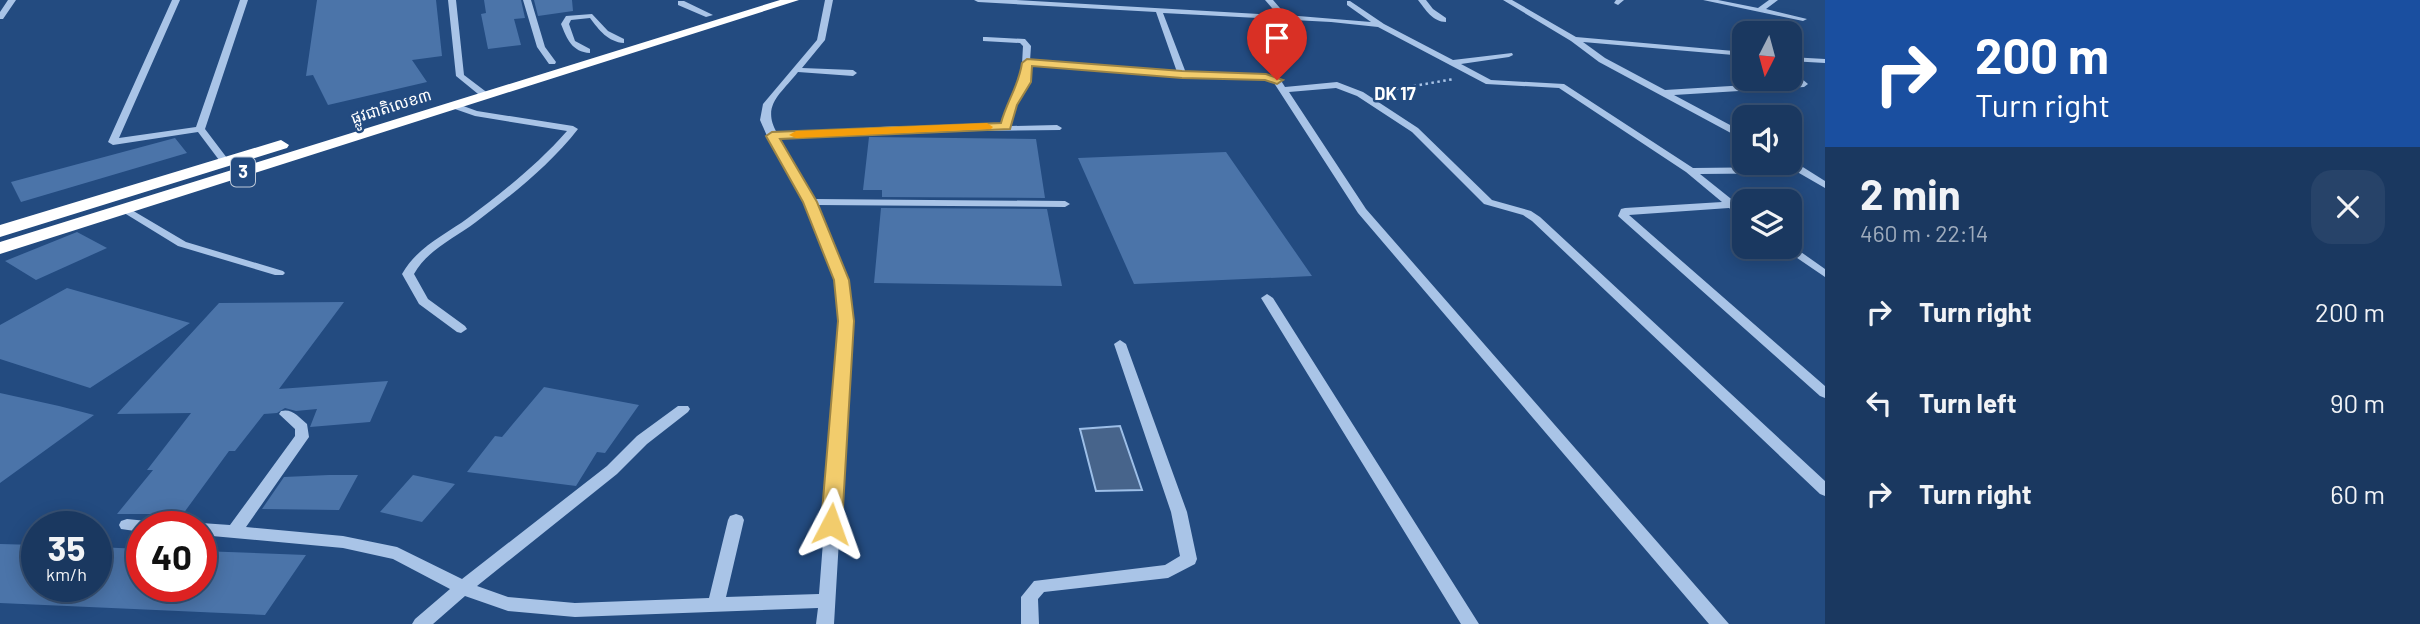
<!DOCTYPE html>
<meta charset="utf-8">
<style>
:root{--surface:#1a3860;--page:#274369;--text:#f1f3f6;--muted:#9facbd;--line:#385275}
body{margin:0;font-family:Barlow,"Noto Sans Khmer",sans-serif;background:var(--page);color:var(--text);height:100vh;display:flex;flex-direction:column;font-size:26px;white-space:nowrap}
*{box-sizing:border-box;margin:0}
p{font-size:23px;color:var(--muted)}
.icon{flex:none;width:38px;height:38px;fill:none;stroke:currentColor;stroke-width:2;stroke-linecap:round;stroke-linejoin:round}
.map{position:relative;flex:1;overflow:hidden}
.drawer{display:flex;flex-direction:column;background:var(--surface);width:595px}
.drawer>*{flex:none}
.guide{background:#1a4fa0;color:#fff;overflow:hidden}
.needle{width:46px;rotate:186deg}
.tools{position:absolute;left:1732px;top:21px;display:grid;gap:14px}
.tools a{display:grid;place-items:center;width:70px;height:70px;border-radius:14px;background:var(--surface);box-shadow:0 4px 18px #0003,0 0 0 2px var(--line);font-size:35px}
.speed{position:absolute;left:21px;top:511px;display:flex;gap:14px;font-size:35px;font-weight:700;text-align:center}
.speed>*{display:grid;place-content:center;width:91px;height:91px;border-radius:50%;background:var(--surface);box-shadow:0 4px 18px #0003,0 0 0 2px var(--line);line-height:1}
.speed small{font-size:18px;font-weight:400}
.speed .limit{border:10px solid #d22;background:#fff;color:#111}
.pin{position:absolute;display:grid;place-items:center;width:60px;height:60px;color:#fff;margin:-72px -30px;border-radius:50% 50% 50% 0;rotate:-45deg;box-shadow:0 0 7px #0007}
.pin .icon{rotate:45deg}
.me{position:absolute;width:77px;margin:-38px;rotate:4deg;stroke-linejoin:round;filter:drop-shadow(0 0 5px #0008)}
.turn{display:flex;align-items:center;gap:24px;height:147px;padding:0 35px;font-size:32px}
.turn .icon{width:91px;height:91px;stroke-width:2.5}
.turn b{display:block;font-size:49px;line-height:60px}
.round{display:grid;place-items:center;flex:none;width:74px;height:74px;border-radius:21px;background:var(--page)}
.overview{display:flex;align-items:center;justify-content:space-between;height:119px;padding:0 35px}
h1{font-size:42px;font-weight:700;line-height:52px}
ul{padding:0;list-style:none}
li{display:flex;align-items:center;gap:21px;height:91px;padding:0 35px}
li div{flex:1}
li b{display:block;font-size:26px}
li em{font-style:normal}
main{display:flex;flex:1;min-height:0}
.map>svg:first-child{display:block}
.water{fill:#47648b;stroke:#9dbfe8;stroke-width:2}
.building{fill:#4b74a9}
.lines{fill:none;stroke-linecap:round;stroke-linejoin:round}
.path{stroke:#a9c4e7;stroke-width:2.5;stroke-dasharray:2.5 3.5;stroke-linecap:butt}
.minor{fill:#a9c4e7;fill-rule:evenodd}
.highway{fill:#fff;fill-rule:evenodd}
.route{fill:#f2cc6c;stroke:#9d8546;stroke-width:2}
.slow{fill:#f59e0b}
.labels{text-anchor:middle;stroke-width:5;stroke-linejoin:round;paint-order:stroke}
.far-street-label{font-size:16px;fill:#fff;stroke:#234b80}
.far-neighbourhood-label{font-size:18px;font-weight:bold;fill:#fff;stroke:#234b80}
.shield{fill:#234b80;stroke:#bdc9d9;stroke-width:2}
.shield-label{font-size:18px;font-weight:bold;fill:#fff}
</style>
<main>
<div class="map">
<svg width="1825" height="624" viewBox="0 0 1825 624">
<rect width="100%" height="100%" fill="#234b80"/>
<!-- water -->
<path class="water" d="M1120,426L1142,490L1096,491L1080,429Z"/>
<!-- building -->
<path class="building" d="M317,0H436L442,56L412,60L427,82L328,105L313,75L306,76Z
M484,0H521L525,18L514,19L521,45L488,49L481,14L486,13Z
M534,0H572L573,11L538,16Z
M869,137L1036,139L1045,198L882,197V190H863Z
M175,138L187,153L21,202L11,182Z
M1226,152L1312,276L1134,284L1078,158Z
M881,208L1047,209L1062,286L874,283Z
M77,232L107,248L36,280L5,261Z
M67,288L190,323L90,388L0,359V325Z
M344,302L279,389L388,381L370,422L310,427L317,409L296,411L285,408L277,413L264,414L235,451H229L183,514H117L153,470H147L191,413L117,414L219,303Z
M544,387L639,405L605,453L597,452L576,486L467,472L495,436L502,437Z
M0,393L59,406L94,415L0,483Z
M329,475H358L339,510L262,509L284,477Z
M413,475L455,484L422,522L380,512Z
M0,544L37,545V586H96V547L142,549V586H201V551L306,555L265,615L0,603Z"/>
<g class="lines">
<!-- path -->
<path class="path" d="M1390,90L1454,79"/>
<!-- minor -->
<path class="minor" d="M8,0H16L3,19H0V12Z
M172,0H180L119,138L196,127L240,0H248L205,129L230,162L228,164H222L198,132L113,145L108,142Z
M448,0H456L464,75L489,94V98H483L456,76Z
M523,0H531L545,47L556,62L555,64H549L537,47Z
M825,0H833L825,40L802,68L853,70L857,73L853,76L798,72C781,94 761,105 777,133L898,126H1002L1008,105L1021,82L1023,46L1020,43L983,41V37H986L1025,39L1031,46L1030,61L1177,72L1156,12L978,2L974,0H1016L1278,15L1265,0H1273L1286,15L1371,22L1347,5V1H1350L1384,24L1453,60L1512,53L1513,55L1509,57L1461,64L1491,80L1564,84L1693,168L1791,167L1792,164H1798L1825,181V188L1799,173L1700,174L1745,210V219L1729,208L1629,215L1825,386V398L1820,396L1618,216L1621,209L1625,208L1722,202L1686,172L1559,88L1486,84L1378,27L1331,22L1163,13L1186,73L1266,74L1280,79L1285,87L1337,82L1363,92L1418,128L1492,200L1531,211L1540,217L1825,481V496L1820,494L1532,221L1523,215L1484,204L1412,132L1357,96L1336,88L1289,92L1366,209L1729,624H1709L1358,213L1274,83L1265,80L1182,78L1030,66L1029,82L1016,105L1011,126L1057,125L1062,128L1060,130L898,132L780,138L814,199L1065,201L1070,204L1065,207L817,205L848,280L852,321L834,624H816L818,608L575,617L508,611L465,596L433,624H412L415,619L450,589L393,559L343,548L201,535V527H194L195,525L201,523L230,525L295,436V429L279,414L281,411C292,408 299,417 307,424L309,437L246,527L343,536L397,547L462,579L607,466L637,436L678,406H688L690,409L688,412L647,444L617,474L477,586L508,597L575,603L709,598L728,520L730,516L736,514L742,516L744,520L726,597L819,594L840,321L836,280L822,242L805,202L767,136L760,120L763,104L817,40Z
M1418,0H1426L1433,9L1446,18V22C1433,22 1425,9 1418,0Z
M1503,0H1512L1576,37L1745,52V56L1583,42L1605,58L1665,90L1797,82L1790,76V69L1808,84L1804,87L1674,95L1745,133V140L1742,139L1599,62L1571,41Z
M1616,0H1624L1618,5L1614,3Z
M1703,0H1718L1758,8L1769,0H1778L1766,9L1807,19L1803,21Z
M678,1H684L713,15L706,17L678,5Z
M592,14L608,31L624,39V43C608,42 599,30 590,18L571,20L569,24L575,41L590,49V53C572,52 567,39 561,24L566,16Z
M1790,57L1825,59V63L1790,61Z
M455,103L477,111L573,126L578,129C550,165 513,194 476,222C455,238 427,250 414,274L428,299L465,326L467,329L461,333L457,332L419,304L402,274C417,247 445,235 468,218C503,192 538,164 567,131L475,116L452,108V104Z
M125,206L186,242L283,271L285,273L283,275H275L178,246L121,211L120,209Z
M1791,245L1825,269V277L1781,247H1790Z
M1267,294L1273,298L1479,624H1461L1261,298Z
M1120,340L1126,344L1187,512L1197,559L1195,564L1168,578L1044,592L1038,599L1039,624H1021V597L1034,581L1165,565L1180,556L1171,512L1114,344Z
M127,519L167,523L169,527H142V532L121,529L119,525L121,521Z"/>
<!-- highway -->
<path class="highway" d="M780,0H799L0,254V242Z
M281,140L289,145L287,148L0,237V225Z"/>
</g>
<!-- route -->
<path class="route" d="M1027,59L1182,71L1266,74L1283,80L1277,84L1265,80L1182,78L1032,66L1031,82L1017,105L1010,129L780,139L817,202L849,280L854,321L842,524L839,530H824L821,524L838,321L834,280L803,202L766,136L772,132L1001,123C1007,101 1019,85 1022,63Z"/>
<!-- slow -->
<path class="slow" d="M987,123L993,127L991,129L796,138L789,135L796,131Z"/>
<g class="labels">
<!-- far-street labels -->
<g class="far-street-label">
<text transform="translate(391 106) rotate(-17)" y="6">ផ្លូវជាតិលេខ៣</text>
</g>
<!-- far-neighbourhood labels -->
<g class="far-neighbourhood-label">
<text x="1395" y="100">DK 17</text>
</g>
<!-- shield labels -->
<rect class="shield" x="231" y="157.5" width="24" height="29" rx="5"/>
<g class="shield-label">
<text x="243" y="178">3</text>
</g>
</g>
</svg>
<div class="tools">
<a><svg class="needle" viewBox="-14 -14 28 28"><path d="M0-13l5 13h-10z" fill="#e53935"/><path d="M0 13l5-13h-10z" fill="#9facbd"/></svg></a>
<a><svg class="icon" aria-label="sound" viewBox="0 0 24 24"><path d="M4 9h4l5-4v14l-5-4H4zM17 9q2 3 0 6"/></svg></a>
<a><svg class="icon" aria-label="layers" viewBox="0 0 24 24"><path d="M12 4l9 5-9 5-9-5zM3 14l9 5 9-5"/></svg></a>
</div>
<div class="speed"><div>35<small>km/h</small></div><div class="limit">40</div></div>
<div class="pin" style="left:1277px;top:80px;background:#d93025"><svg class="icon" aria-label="arrive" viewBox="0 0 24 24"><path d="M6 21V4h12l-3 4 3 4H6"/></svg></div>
<svg class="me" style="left:831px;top:524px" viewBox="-20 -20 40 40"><path d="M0-17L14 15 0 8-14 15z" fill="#f2cc6c" stroke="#fff" stroke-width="4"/></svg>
</div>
<section class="drawer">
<div class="guide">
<div class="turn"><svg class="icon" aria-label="right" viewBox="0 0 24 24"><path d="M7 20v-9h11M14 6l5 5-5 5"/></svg><div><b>200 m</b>Turn right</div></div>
</div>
<div class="overview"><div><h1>2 min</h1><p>460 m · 22:14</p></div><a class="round"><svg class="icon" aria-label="close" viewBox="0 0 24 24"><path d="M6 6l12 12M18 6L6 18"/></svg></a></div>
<ul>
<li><svg class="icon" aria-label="right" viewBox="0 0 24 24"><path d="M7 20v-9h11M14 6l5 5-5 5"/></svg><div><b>Turn right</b></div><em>200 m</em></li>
<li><svg class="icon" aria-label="left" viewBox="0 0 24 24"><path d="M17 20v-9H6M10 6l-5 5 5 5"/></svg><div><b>Turn left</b></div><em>90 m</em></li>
<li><svg class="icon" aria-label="right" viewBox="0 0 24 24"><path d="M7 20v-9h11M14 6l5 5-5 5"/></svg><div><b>Turn right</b></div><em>60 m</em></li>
</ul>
</section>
</main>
